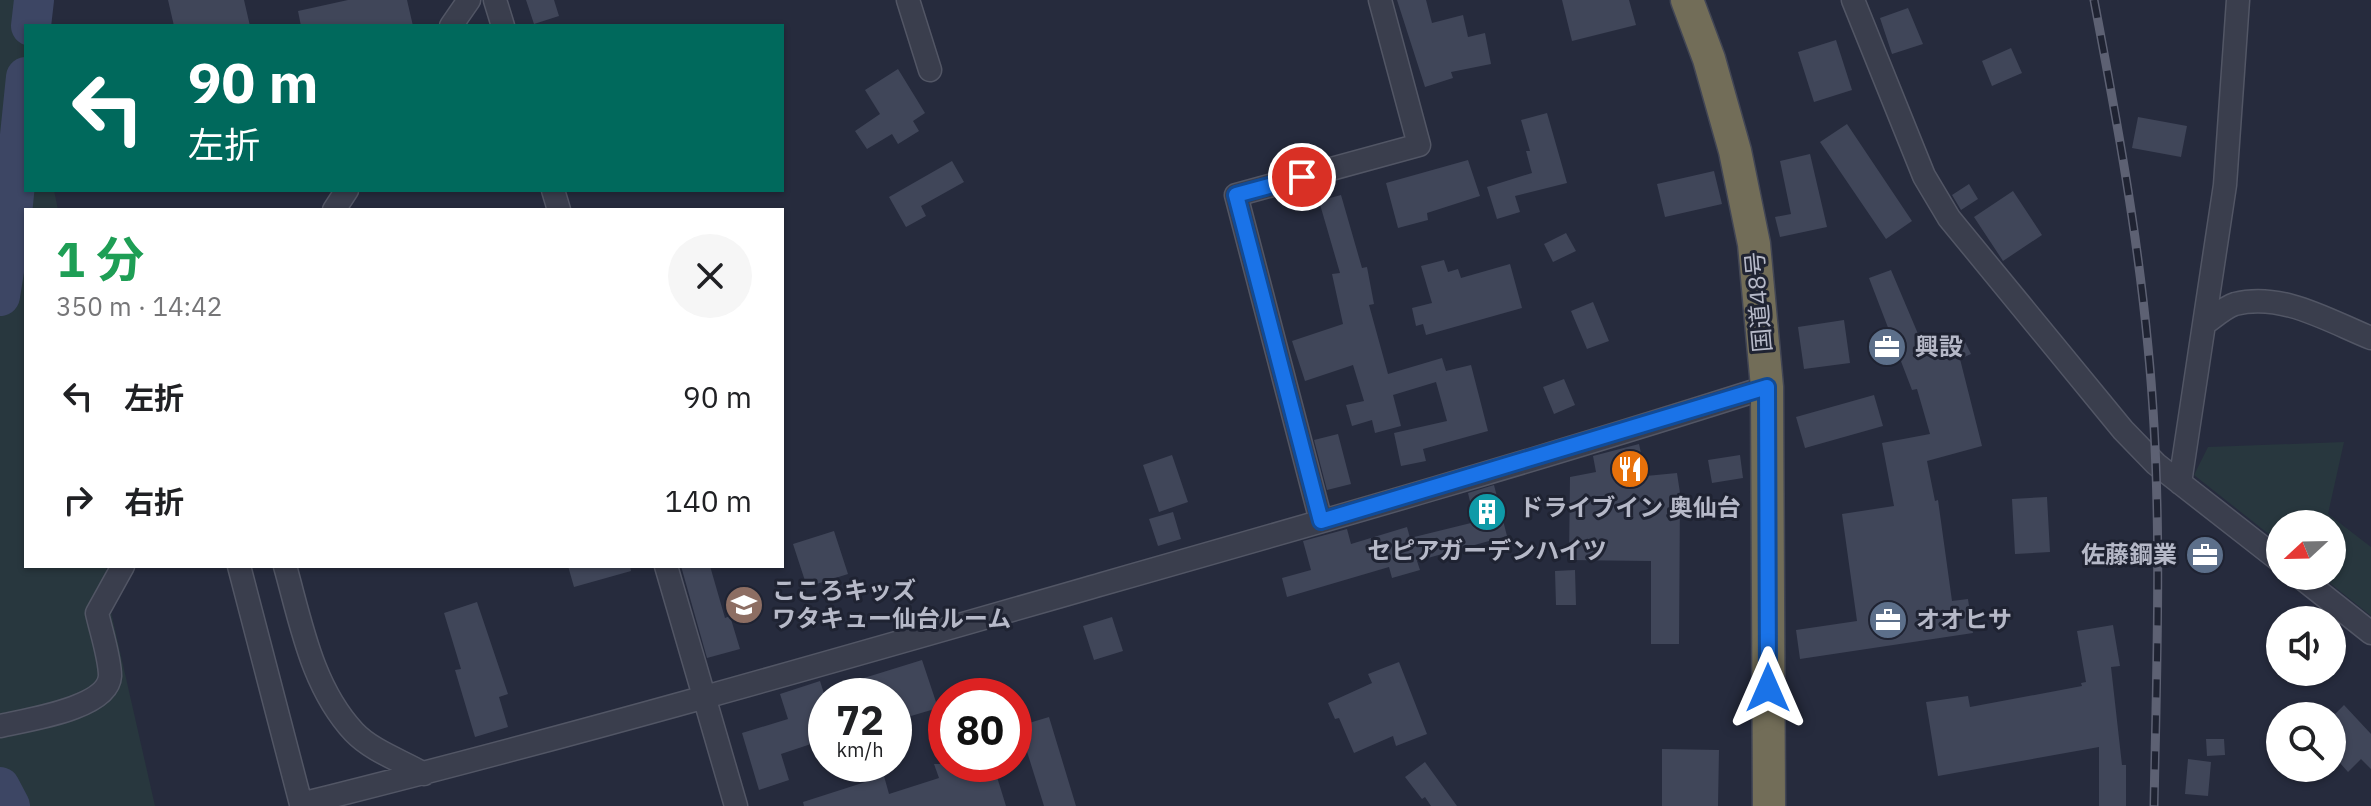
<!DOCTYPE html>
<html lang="ja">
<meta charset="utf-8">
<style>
:root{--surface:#fff;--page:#f6f6f6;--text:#202124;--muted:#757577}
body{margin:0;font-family:"IBM Plex Sans","Noto Sans JP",sans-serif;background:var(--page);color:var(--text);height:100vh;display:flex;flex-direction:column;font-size:30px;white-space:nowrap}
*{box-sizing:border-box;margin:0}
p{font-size:26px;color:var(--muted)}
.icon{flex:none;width:44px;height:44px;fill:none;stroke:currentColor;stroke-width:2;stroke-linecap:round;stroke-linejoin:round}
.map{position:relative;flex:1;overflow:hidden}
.details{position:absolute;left:24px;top:208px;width:760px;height:360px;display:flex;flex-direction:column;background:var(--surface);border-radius:0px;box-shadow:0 2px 6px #0004}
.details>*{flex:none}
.top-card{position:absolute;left:24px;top:24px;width:760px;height:168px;border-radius:0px;box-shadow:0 2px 6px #0004;background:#00695c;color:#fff;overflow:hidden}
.needle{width:52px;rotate:248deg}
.buttons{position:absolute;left:2266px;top:510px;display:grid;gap:16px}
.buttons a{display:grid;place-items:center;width:80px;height:80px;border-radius:50%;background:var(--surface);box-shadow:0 2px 6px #0004;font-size:40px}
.speed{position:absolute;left:808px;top:678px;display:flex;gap:16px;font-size:40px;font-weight:700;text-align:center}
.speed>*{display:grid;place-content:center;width:104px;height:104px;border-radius:50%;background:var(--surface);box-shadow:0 2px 6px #0004;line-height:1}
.speed small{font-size:20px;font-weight:400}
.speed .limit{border:12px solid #d22;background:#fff;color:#111}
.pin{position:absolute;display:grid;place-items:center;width:68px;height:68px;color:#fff;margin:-34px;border:4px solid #fff;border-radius:50%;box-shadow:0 2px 8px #0007}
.me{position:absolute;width:88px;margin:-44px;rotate:0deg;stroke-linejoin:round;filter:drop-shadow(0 0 6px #0008)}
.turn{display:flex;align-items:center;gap:28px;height:168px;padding:0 32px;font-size:36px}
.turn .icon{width:104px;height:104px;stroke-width:2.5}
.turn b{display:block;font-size:56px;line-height:68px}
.round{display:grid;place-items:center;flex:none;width:84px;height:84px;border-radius:42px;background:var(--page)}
.overview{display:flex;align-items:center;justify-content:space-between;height:136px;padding:0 32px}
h1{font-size:48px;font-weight:700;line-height:60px;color:#1e9e55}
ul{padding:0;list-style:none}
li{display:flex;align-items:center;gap:24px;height:104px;padding:0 32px}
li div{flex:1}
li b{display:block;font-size:30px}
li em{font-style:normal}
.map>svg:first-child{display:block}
.green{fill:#28373e}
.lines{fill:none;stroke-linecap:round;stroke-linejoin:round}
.river{stroke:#3d4664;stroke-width:40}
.building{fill:#404659}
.minor-casing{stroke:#525665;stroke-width:25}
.highway-casing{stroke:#424655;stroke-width:35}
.minor{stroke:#3a3e4d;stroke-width:22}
.highway{stroke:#726d58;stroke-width:32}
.rail-casing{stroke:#5d6173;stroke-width:9}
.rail{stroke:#1f2332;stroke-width:6;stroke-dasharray:18;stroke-linecap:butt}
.route-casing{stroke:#114b97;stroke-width:20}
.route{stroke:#1a73e8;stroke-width:14}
.labels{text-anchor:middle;stroke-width:6;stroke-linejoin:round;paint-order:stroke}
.street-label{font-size:24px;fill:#b6b9c8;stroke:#1f2332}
.poi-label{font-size:24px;font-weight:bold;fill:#b6b9c8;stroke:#1f2332;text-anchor:start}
</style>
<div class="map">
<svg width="2371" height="806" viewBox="0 0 2371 806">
<rect width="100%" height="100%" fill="#262b3d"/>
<!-- green -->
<path class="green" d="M0,0H19L26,37V190H54L58,210H26V566H106L109,603L155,806H0Z
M2344,442L2328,514L2371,547V616L2321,576H2332V524H2280V543L2194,475L2208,447Z"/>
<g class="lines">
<!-- river -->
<path class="river" d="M31,26L34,0
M0,296L10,233L26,77
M0,787L10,806"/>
</g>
<!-- building -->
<path class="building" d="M168,0H244L250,26H174Z
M348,0H407L413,26H301L298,11Z
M526,0H554L559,16L534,24Z
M1397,0H1426L1432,23L1463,15L1468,37L1485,33L1491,64L1451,72L1453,78L1425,87Z
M1562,0H1629L1636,25L1572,41Z
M1908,8L1923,44L1892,54L1880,18Z
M1836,40L1852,90L1814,102L1798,52Z
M2011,48L2022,73L1992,86L1982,61Z
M898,69L925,113L913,121L919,131L898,144L892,134L867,149L855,131L880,114L865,90Z
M1547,113L1567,183L1515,196L1520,212L1497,219L1487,187L1532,173L1526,151H1530L1521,120Z
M2138,117L2187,126L2181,157L2132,148Z
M1847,124L1912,221L1886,239L1820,142Z
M1810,154L1827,227L1780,237L1775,217L1791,214L1780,161Z
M1468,160L1480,196L1427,213L1428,220L1398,228L1386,183Z
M952,161L964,182L921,206L926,216L906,227L889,197Z
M1714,171L1722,204L1665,217L1657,184Z
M1969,184L1978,199L1961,210L1952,195Z
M2013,191L2042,235L2003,261L1974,217Z
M1341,195L1362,268L1367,267L1374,304L1369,305L1388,374L1442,358L1446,371L1471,365L1488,431L1423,449L1426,461L1401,466L1394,433L1447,421L1436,382L1393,395L1401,426L1375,433L1372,420L1352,426L1346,405L1364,401L1353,365L1305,381L1292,341L1343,324L1332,274L1340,273L1319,201Z
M1566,233L1576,251L1553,262L1544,244Z
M1444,260L1448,272L1458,269L1461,278L1510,264L1522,308L1426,335L1423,324L1416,326L1412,308L1432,303L1421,266Z
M1891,270L1927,355L1963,338L1971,354L1960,359L1982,446L1927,461L1935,501L1938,500L1952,601L1968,599L1973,633L1800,659L1796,630L1857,621L1842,514L1894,506L1882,443L1930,434L1917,389L1912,390L1869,278Z
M1593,302L1609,341L1587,349L1571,311Z
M1844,320L1850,363L1804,369L1798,327Z
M1564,379L1575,405L1554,414L1543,387Z
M1874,395L1883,426L1805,448L1796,417Z
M1338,434L1351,484L1327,490L1314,440Z
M1639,444L1646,476L1677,473L1680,493L1679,644H1651V561L1569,560L1570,477L1596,472L1593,456Z
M1172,455L1188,502L1159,512L1143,465Z
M1740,455L1743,478L1712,483L1708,460Z
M1494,485L1507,536L1417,561L1420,570L1392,578L1389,567L1287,597L1282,578L1311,570L1303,541L1347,529L1351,544L1407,527L1410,538L1475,522L1468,493Z
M2047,497L2050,552L2015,554L2012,499Z
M1173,512L1181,539L1158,546L1149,519Z
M834,531L848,574L807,587L793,544Z
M568,566H630L631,571L574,587Z
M681,566H710L725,618L730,616L740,649L707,658Z
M1575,570L1576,605H1556L1555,571Z
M477,602L508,694L499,697L508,727L475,737L455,670L461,669L444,613Z
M1112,617L1123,651L1094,660L1083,626Z
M2113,625L2120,666L2111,667L2122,765H2126V806H2099V747L1938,776L1926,702L1968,696L1970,707L2082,686L2081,683L2086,682L2077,631Z
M922,660L938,708L894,721V696H869L864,678Z
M1399,662L1427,734L1396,746L1393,736L1354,753L1339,718L1335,719L1328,703L1372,683L1368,674Z
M820,681L826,700V739L781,754L789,780L759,790L742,733L788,719L780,694Z
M2344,705L2371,734V769L2361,759L2348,772L2332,754V717Z
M1049,717L1076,806H1044L1019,726Z
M2206,739H2224L2225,755L2207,756Z
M1662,749L1719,750L1718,806H1662Z
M2188,759L2211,762L2208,796L2185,794Z
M1425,762L1457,806H1431L1425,797L1422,799L1405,777Z
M934,764H993L1006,806H804L803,802L884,776L889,794L939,778Z"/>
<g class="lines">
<!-- minor casing -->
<g class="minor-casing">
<path id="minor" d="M495,0L503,26
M908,0L930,70
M1853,0L1924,176L1949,218L2123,430L2156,464L2280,561
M451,26L469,0
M553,190L559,210
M334,210L347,190
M2204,324L2225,185L2238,0
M2180,483L2204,324C2213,318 2225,307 2235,304C2282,292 2329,321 2371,338
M1321,521L1236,195L1419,145L1380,0
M239,566L301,804C571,737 838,660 1106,583C1327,520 1548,457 1767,387
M285,566C301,623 312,687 354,732C372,751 402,761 424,774
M666,566L736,806
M2299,576L2371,633
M0,726C25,720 108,709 110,676C110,658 101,631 97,613L123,566"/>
</g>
<!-- highway casing -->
<g class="highway-casing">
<path id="highway" d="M1687,0L1709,59L1735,151L1754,244L1767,387L1769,806"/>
</g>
<!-- minor -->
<use href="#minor" class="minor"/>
<!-- highway -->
<use href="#highway" class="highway"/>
<!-- rail casing -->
<g class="rail-casing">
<path id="rail" d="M2094,0C2116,116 2137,229 2148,347C2163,499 2157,653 2154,806"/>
</g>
<!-- rail -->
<use href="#rail" class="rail"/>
</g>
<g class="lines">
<!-- route casing -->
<g class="route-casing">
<path id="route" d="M1302,177L1236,195L1321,521L1767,387L1768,688"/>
</g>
<!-- route -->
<use href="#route" class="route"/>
</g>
<!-- icons -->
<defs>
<g id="office-disc" transform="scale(2)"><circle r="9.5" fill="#5c6f8a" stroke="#1f2332"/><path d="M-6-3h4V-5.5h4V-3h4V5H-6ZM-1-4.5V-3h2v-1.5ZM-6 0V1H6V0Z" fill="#fff"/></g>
<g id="restaurant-disc" transform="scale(2)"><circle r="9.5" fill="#e8710a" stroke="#1f2332"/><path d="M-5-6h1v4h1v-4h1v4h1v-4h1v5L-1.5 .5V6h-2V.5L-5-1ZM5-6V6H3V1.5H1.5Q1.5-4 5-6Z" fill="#fff"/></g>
<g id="building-disc" transform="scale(2)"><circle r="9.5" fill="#0f9aa8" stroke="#1f2332"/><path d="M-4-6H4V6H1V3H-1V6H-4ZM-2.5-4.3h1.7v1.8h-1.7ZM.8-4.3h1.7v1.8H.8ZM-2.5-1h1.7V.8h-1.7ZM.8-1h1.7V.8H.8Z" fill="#fff"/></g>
<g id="school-disc" transform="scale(2)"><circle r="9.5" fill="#8d6e63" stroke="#1f2332"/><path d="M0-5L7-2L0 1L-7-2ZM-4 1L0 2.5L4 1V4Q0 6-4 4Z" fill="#fff"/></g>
</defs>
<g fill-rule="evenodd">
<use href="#office-disc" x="1887" y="347"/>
<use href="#restaurant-disc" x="1630" y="469"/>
<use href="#building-disc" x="1487" y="512"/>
<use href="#office-disc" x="2205" y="555"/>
<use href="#school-disc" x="744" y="605"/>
<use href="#office-disc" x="1888" y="620"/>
</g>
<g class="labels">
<!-- street labels -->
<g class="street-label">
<text transform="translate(1759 302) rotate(-95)" y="8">国道48号</text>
</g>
<!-- poi labels -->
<g class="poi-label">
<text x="1915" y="355">興設</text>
<text x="1630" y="516" text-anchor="middle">ドライブイン 奥仙台</text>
<text x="1487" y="559" text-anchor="middle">セピアガーデンハイツ</text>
<text x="2177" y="563" text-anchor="end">佐藤鋼業</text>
<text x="772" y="599">こころキッズ<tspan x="772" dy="28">ワタキュー仙台ルーム</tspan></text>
<text x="1916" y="628">オオヒサ</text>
</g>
</g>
</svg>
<div class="buttons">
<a><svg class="needle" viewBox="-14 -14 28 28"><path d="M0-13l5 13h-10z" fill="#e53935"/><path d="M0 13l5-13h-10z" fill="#757577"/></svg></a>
<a><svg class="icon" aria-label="sound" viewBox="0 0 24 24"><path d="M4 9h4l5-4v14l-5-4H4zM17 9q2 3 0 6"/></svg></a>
<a><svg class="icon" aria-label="search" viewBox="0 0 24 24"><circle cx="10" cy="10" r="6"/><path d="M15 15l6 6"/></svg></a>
</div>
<div class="speed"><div>72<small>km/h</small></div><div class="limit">80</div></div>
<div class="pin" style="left:1302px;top:177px;background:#d93025"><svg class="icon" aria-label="arrive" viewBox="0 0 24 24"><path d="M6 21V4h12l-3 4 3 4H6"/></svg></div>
<svg class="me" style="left:1768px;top:688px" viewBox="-20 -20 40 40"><path d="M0-17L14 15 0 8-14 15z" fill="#1a73e8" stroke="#fff" stroke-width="4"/></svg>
<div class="top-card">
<div class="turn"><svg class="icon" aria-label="left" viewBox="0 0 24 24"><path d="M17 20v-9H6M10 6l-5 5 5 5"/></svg><div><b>90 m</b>左折</div></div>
</div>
<section class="details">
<div class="overview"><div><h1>1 分</h1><p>350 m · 14:42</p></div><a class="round"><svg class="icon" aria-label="close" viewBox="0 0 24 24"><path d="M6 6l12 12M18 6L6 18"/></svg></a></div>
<ul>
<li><svg class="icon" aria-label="left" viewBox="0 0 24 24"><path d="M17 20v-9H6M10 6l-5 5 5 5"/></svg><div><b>左折</b></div><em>90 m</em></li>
<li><svg class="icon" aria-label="right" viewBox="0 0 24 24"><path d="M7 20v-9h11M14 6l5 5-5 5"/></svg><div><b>右折</b></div><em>140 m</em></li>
</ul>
</section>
</div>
